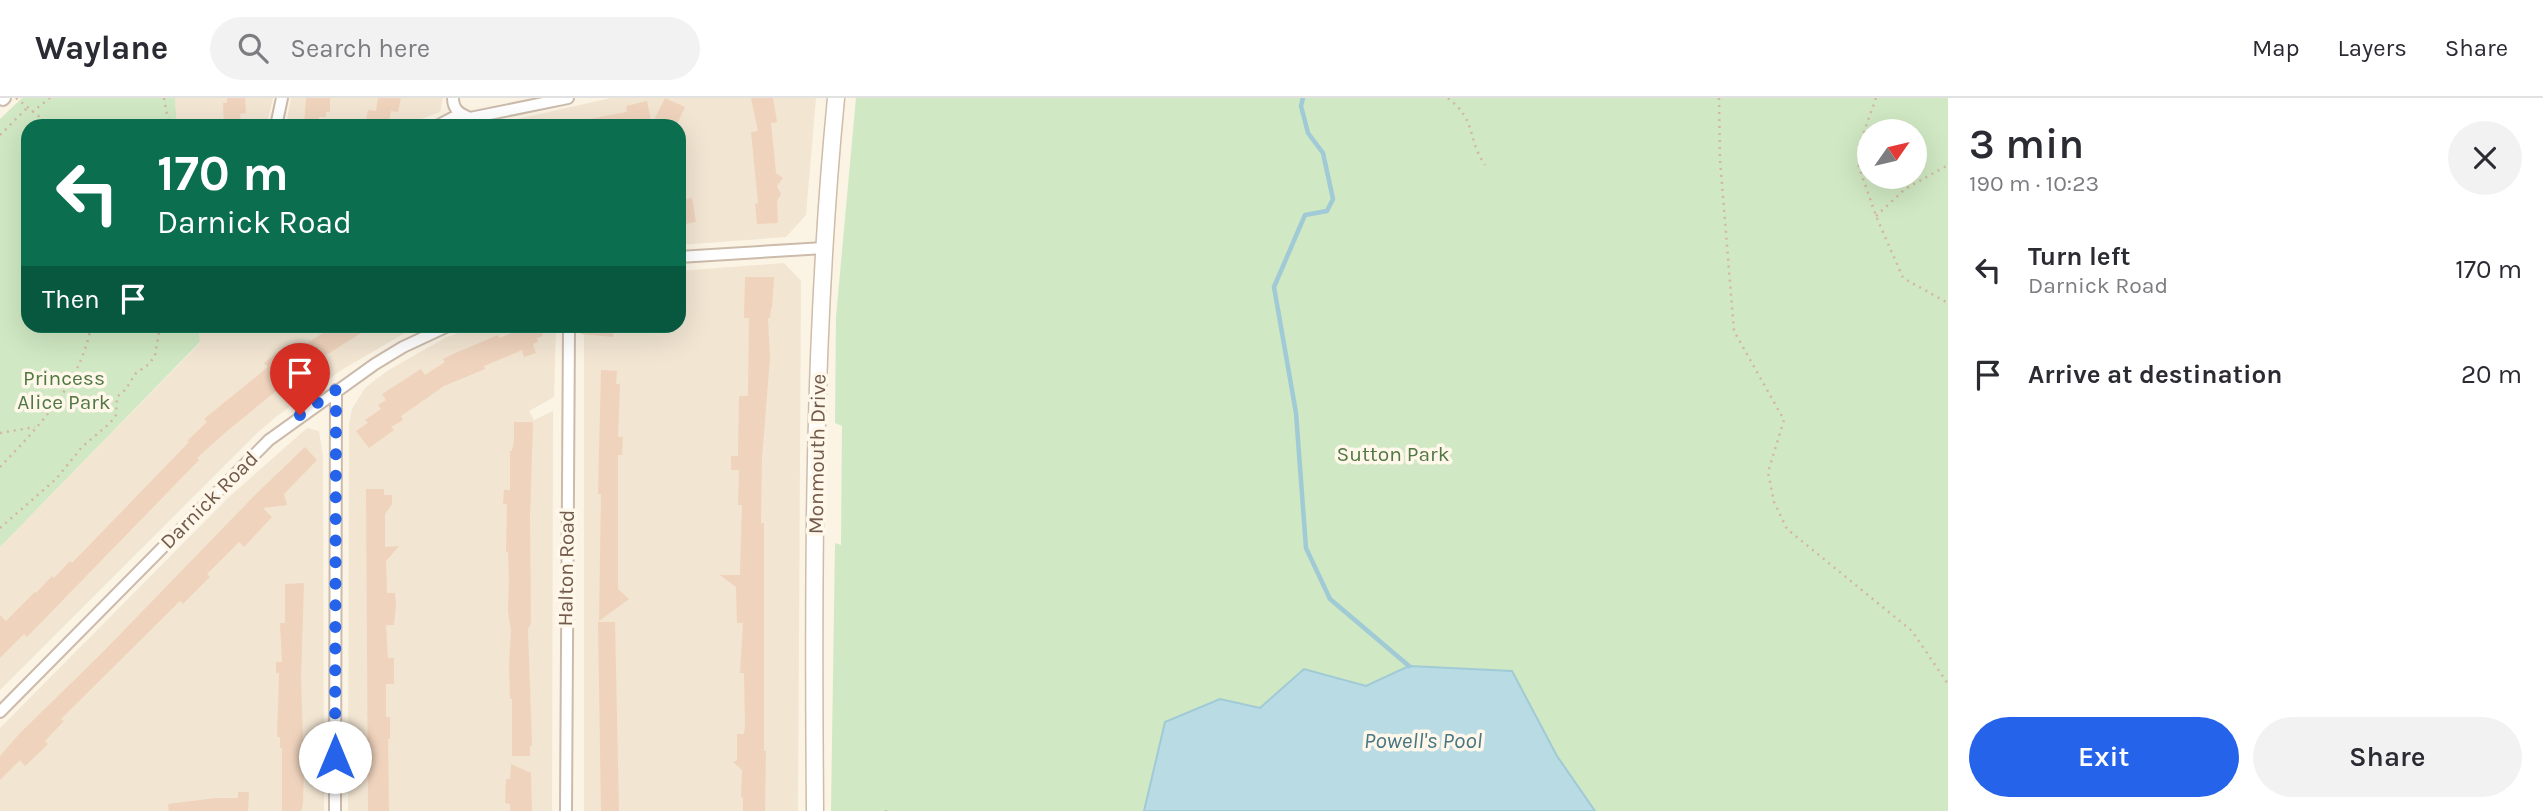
<!DOCTYPE html>
<meta charset="utf-8">
<style>
:root{--surface:#fff;--page:#f2f2f3;--text:#2b2b33;--muted:#7c7c81;--line:#e1e1e2;--accent:#2563eb}
body{margin:0;font-family:Karla,sans-serif;background:var(--page);color:var(--text);height:100vh;display:flex;flex-direction:column;font-size:26px;white-space:nowrap}
*{box-sizing:border-box;margin:0}
p{font-size:23px;color:var(--muted)}
.icon{flex:none;width:38px;height:38px;fill:none;stroke:currentColor;stroke-width:2;stroke-linecap:round;stroke-linejoin:round}
.map{position:relative;flex:1;overflow:hidden}
.details{display:flex;flex-direction:column;background:var(--surface);width:595px}
.details>*{flex:none}
.hud{position:absolute;left:21px;top:21px;width:665px;height:214px;border-radius:21px;box-shadow:0 7px 28px #0002;background:#0b6e4f;color:#fff;overflow:hidden}
.needle{width:46px;rotate:56deg}
.tools{position:absolute;left:1857px;top:21px;display:grid;gap:14px}
.tools a{display:grid;place-items:center;width:70px;height:70px;border-radius:50%;background:var(--surface);box-shadow:0 7px 28px #0002;font-size:35px}
.pin{position:absolute;display:grid;place-items:center;width:60px;height:60px;color:#fff;margin:-72px -30px;border-radius:50% 50% 50% 0;rotate:-45deg;box-shadow:0 0 7px #0007}
.pin .icon{rotate:45deg}
.me{position:absolute;width:77px;margin:-38px;rotate:0deg;stroke-linejoin:round;filter:drop-shadow(0 0 5px #0008)}
.turn{display:flex;align-items:center;gap:24px;height:147px;padding:0 21px;font-size:32px}
.turn .icon{width:91px;height:91px;stroke-width:2.5}
.turn b{display:block;font-size:49px;line-height:60px}
.then{display:flex;align-items:center;height:66px;padding:0 21px;background:#0003;gap:14px;font-size:26px}
.round{display:grid;place-items:center;flex:none;width:74px;height:74px;border-radius:37px;background:var(--page)}
.overview{display:flex;align-items:center;justify-content:space-between;height:119px;padding:0 21px}
h1{font-size:42px;font-weight:600;line-height:52px}
.action{display:flex;gap:14px;margin-top:auto;padding:14px 21px}
.action a{flex:1;height:80px;border-radius:42px;background:var(--accent);color:#fff;font-size:28px;font-weight:600;line-height:80px;text-align:center}
.action a+a{background:var(--page);color:var(--text)}
ul{padding:0;list-style:none}
li{display:flex;align-items:center;gap:21px;height:105px;padding:0 21px}
li div{flex:1}
li b{display:block;font-size:26px}
li em{font-style:normal}
header{display:flex;align-items:center;gap:42px;box-sizing:border-box;height:98px;padding:0 35px;background:var(--surface);border-bottom:2px solid var(--line)}
header strong{font-size:33px}
nav{display:flex;gap:38px;margin-inline-start:auto;font-size:24px}
.search{width:490px;height:63px;background:var(--page);display:flex;align-items:center;gap:18px;box-sizing:border-box;padding:0 24px;border-radius:38px;color:var(--muted);font-size:26px}
main{display:flex;flex:1;min-height:0}
.map>svg:first-child{display:block}
.residential{fill:#f2e5d2}
.green{fill:#d0e8c3;fill-rule:evenodd}
.water{fill:#b9dbe4;stroke:#a0cad5;stroke-width:2}
.lines{fill:none;stroke-linecap:round;stroke-linejoin:round}
.stream{stroke:#a0cad5;stroke-width:4.5}
.building{fill:#efd3bd}
.street-casing{stroke:#ccbbab;stroke-width:14}
.secondary-casing{stroke:#cfbca9;stroke-width:19}
.path{stroke:#d4b7a0;stroke-width:2.5;stroke-dasharray:2 5;stroke-linecap:butt}
.street{stroke:#fff;stroke-width:10}
.secondary{stroke:#fff;stroke-width:16}
.route{stroke:#2563eb;stroke-width:12;stroke-dasharray:0 21.6}
.labels{text-anchor:middle;stroke-width:7;stroke-linejoin:round;paint-order:stroke}
.park-label{font-size:21px;fill:#507843;stroke:#fef7ea}
.street-label{font-size:21px;fill:#725b4b;stroke:#fef7ea}
.water-label{font-size:23px;font-style:italic;fill:#467785;stroke:#fef7ea}
</style>
<header>
<strong>Waylane</strong>
<div class="search"><svg class="icon" aria-label="search" viewBox="0 0 24 24"><circle cx="10" cy="10" r="6"/><path d="M15 15l6 6"/></svg>Search here</div>
<nav><a>Map</a><a>Layers</a><a>Share</a></nav>
</header>
<main>
<div class="map">
<svg width="1948" height="713" viewBox="0 0 1948 713">
<rect width="100%" height="100%" fill="#fbf3e4"/>
<!-- residential -->
<path class="residential" d="M175,0H273L266,28H177Z
M291,0H443L440,14L408,26V28H286Z
M611,0H816L806,117L786,139L679,147V28H485Z
M784,165L801,183L798,713H584V228H679V173Z
M198,228H417L343,271L277,318L256,336L0,592V449L200,245Z
M476,228H556L554,299L529,313L534,322L553,313L552,713H348L349,326L352,311L365,290L387,273L445,240Z
M307,330L319,333L323,358L324,713H0V630L228,400Z"/>
<!-- green -->
<path class="green" d="M22,0H175L177,28H28V228H198L200,244L0,449V21Z
M856,0H1948V713H831L835,445L841,447L842,328L835,325L836,219ZM1869,33H1914V79H1869Z"/>
<!-- water -->
<path class="water" d="M1409,568L1512,573L1557,658L1595,713H1144L1165,624L1220,601L1260,610L1304,571L1366,588Z"/>
<g class="lines">
<!-- stream -->
<path class="stream" d="M1303,0L1301,8L1308,35L1323,55L1333,101L1327,113L1305,117L1274,189L1296,315L1306,450L1330,501L1409,568"/>
</g>
<!-- building -->
<path class="building" d="M227,0H245L246,15L240,16L241,28H224L223,5H227Z
M306,0H330V14H326V19H319V28H304Z
M378,0H401L398,14L391,13L388,28H365L368,12L376,13Z
M665,0L685,9L678,24L670,28L653,24Z
M751,0H773L777,24L771,25L775,64L776,75L783,80L777,88L781,96L777,103L778,125L757,126L755,106L758,105L751,34L758,33Z
M647,3L652,28H585L584,22L627,14L626,8Z
M692,100L696,124L679,127V102Z
M745,179H774L772,210H771L770,220H768L770,260L762,360L761,425H764V653H766L765,713H743V700L741,699L742,672L733,664L737,662V636H744L745,628L744,575H740L743,525H737L736,489L720,477H740L742,407H738L739,372H731V358H738L739,298H748L749,220H744Z
M334,228H372L301,273L227,333L197,360L199,362L27,539L24,536L0,560V517L6,523L35,494L36,495L52,478L54,480L70,463L72,465L189,344L187,343L207,324L204,321L268,269L264,265L278,254L285,259Z
M530,228H540L543,238L537,240L538,244L533,246L536,255L524,259L522,252L484,268L485,271L444,288L401,318L403,322L391,329L394,332L369,350L356,333L368,325L365,322L381,311L378,307L386,302L382,296L410,278L421,271L425,277L445,264L443,261L453,256L498,237L499,240Z
M581,228H614L613,239L581,236Z
M601,272L617,273L616,286H620L618,339H623L622,357H618V491L629,501L599,523L601,396H598Z
M514,324H533L530,419L531,525L528,531L532,648H530V658H512V601H510L509,568L511,533L508,513L509,480L508,454H506L507,406H503L504,392H510V353H512L514,342Z
M305,349L317,362L284,396L287,407L263,410L272,419L244,449L239,444L207,476L210,479L183,506L180,503L77,605L61,621L64,623L45,643L48,646L40,654L25,668L20,662L0,682V658L20,635L100,557L256,396Z
M366,391H384V397H392V406L385,416V449L399,448L386,463L387,495H395L396,506L394,527H386L388,560H394V586H386V619H390V641H388L389,713H368Z
M304,485L301,580L304,668L303,706L301,713H282V650H280V639H277L279,575H276V564H282L280,525H285V486Z
M598,524H615L619,713H601Z
M511,666L531,675L532,713H510V706L505,705L506,681H510Z
M238,694H249L248,713H169L168,706L216,700H238Z"/>
<g class="lines">
<!-- street casing -->
<g class="street-casing">
<path id="street" d="M1,0L3,2L5,0
M453,0C453,12 460,16 470,20L568,0
M276,28L282,0
M437,28L460,16
M679,159L824,150
M0,614L269,342L375,266L403,249L448,228
M335,713L336,292
M566,713L569,228"/>
</g>
<!-- secondary casing -->
<g class="secondary-casing">
<path id="secondary" d="M815,713C813,475 813,237 836,0"/>
</g>
<!-- path -->
<path class="path" d="M16,0L51,28
M164,0L169,28
M1448,0C1478,24 1466,39 1485,67
M1719,0L1720,62L1734,233L1784,322L1768,374L1774,404L1787,431L1912,533L1948,586
M1876,0L1859,48V69L1876,118L1903,180L1948,205
M32,14L50,0
M0,37L27,10
M1876,118L1905,91L1948,67
M0,335L35,329
M0,369C39,328 81,285 91,228
M0,430L56,381L82,349L110,325L116,317L117,299L126,291L135,276L149,266L155,258L160,228
M886,713V712"/>
<!-- street -->
<use href="#street" class="street"/>
<!-- secondary -->
<use href="#secondary" class="secondary"/>
</g>
<g class="lines">
<!-- route -->
<path class="route" d="M300,317L336,292L335,659"/>
</g>
<g class="labels">
<!-- park labels -->
<g class="park-label">
<text x="64" y="287">Princess<tspan x="64" dy="24">Alice Park</tspan></text>
<text x="1393" y="363">Sutton Park</text>
</g>
<!-- street labels -->
<g class="street-label">
<text transform="translate(817 356) rotate(-89)" y="7">Monmouth Drive</text>
<text transform="translate(209 402) rotate(-45)" y="7">Darnick Road</text>
<text transform="translate(566 470) rotate(-89)" y="7">Halton Road</text>
</g>
<!-- water labels -->
<g class="water-label">
<text x="1423" y="650">Powell's Pool</text>
</g>
</g>
</svg>
<div class="tools">
<a><svg class="needle" viewBox="-14 -14 28 28"><path d="M0-13l5 13h-10z" fill="#e53935"/><path d="M0 13l5-13h-10z" fill="#7c7c81"/></svg></a>
</div>
<div class="pin" style="left:300px;top:317px;background:#d93025"><svg class="icon" aria-label="arrive" viewBox="0 0 24 24"><path d="M6 21V4h12l-3 4 3 4H6"/></svg></div>
<svg class="me" style="left:335px;top:659px" viewBox="-20 -20 40 40"><circle r="19" fill="#fff"/><path d="M0-13L10 11 0 6-10 11z" fill="#2563eb"/></svg>
<div class="hud">
<div class="turn"><svg class="icon" aria-label="left" viewBox="0 0 24 24"><path d="M17 20v-9H6M10 6l-5 5 5 5"/></svg><div><b>170 m</b>Darnick Road</div></div>
<div class="then">Then<svg class="icon" aria-label="arrive" viewBox="0 0 24 24"><path d="M6 21V4h12l-3 4 3 4H6"/></svg></div>
</div>
</div>
<section class="details">
<div class="overview"><div><h1>3 min</h1><p>190 m · 10:23</p></div><a class="round"><svg class="icon" aria-label="close" viewBox="0 0 24 24"><path d="M6 6l12 12M18 6L6 18"/></svg></a></div>
<ul>
<li><svg class="icon" aria-label="left" viewBox="0 0 24 24"><path d="M17 20v-9H6M10 6l-5 5 5 5"/></svg><div><b>Turn left</b><p>Darnick Road</p></div><em>170 m</em></li>
<li><svg class="icon" aria-label="arrive" viewBox="0 0 24 24"><path d="M6 21V4h12l-3 4 3 4H6"/></svg><div><b>Arrive at destination</b></div><em>20 m</em></li>
</ul>
<div class="action"><a>Exit</a><a>Share</a></div>
</section>
</main>
